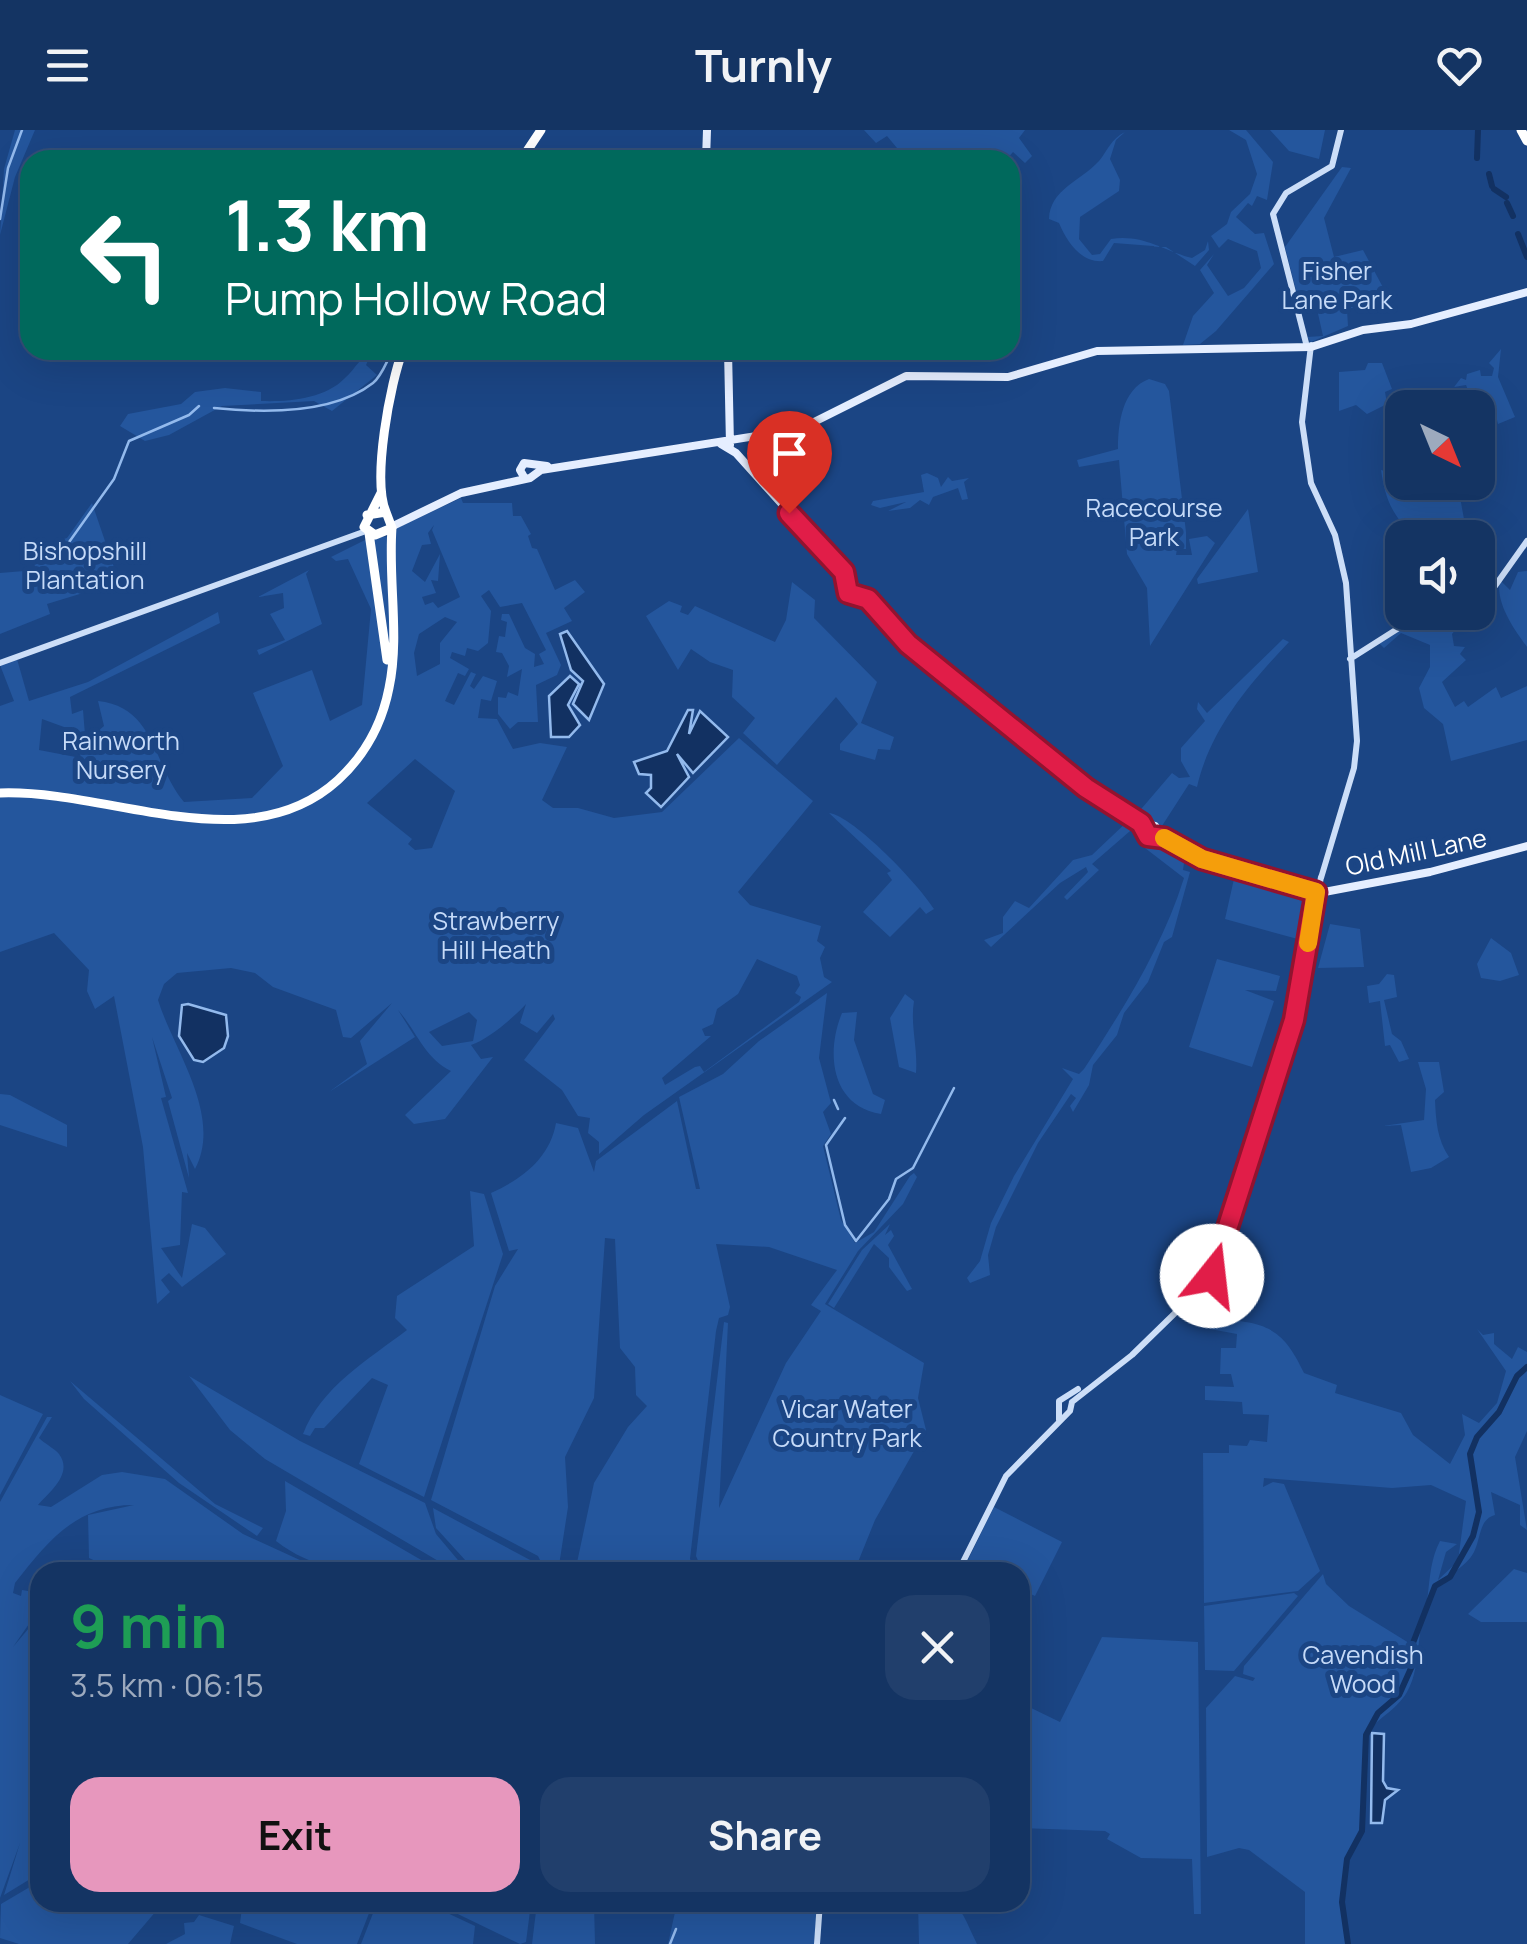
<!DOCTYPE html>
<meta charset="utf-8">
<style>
:root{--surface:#143463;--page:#213f6c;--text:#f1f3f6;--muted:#9daabe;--line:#334f78;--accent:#e797bd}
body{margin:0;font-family:Manrope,sans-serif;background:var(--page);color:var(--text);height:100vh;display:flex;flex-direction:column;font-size:38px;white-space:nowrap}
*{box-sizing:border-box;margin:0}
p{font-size:32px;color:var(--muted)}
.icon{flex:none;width:55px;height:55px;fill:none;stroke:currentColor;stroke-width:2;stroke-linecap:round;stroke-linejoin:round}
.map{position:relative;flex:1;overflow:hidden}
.details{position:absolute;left:30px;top:1432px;width:1000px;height:350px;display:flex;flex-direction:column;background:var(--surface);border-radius:30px;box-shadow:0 10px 40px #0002,0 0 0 2px var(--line)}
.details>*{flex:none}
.banner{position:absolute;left:20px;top:20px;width:1000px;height:210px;border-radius:30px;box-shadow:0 10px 40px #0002,0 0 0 2px var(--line);background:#00695c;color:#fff;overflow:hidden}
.needle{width:65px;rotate:137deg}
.controls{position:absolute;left:1385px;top:260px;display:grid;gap:20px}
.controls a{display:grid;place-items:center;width:110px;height:110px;border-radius:20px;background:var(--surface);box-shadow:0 10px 40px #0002,0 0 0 2px var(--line);font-size:50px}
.pin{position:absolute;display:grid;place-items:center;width:85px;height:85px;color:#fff;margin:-102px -42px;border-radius:50% 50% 50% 0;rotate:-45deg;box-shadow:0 0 10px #0007}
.pin .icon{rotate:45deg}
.me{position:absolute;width:110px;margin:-55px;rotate:16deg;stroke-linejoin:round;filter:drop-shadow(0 0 8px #0008)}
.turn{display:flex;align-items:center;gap:35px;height:210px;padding:0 40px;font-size:45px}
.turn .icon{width:130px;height:130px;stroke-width:2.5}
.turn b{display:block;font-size:70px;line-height:85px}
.round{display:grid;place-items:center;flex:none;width:105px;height:105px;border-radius:30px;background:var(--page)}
.head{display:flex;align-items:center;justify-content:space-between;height:170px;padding:0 40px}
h1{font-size:60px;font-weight:700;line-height:75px;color:#1e9e55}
.button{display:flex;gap:20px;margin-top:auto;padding:20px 40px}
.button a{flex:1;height:115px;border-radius:30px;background:var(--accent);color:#111;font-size:40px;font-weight:700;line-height:115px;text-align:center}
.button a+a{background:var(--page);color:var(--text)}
header{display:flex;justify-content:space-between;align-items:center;height:130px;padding:0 40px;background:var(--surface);font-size:45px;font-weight:700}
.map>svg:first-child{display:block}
.green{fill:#24569d;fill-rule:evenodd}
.water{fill:#123162;stroke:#93baed;stroke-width:2.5}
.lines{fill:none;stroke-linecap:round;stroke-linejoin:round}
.stream{stroke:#93baed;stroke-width:2.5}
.river{stroke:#123162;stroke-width:6}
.secondary{stroke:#ccdef8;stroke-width:6}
.primary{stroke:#e5eeff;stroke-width:8}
.highway{stroke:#fff;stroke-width:9}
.route-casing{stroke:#92132f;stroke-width:25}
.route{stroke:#e11d48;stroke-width:18}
.slow{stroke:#f59e0b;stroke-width:18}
.labels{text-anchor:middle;stroke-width:10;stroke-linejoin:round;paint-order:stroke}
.park-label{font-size:25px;fill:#c5daf8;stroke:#1b4584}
.street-label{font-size:25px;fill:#fff;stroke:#1b4584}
</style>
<header><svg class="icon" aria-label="menu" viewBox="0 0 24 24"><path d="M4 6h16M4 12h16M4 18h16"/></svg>Turnly<svg class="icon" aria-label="heart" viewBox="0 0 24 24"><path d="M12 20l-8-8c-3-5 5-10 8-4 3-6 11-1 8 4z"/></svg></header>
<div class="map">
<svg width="1527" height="1814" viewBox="0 0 1527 1814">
<rect width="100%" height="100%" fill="#1b4584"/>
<!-- green -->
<path class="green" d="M15,0H35L15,47L0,105L4,39Z
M864,0H1025L1019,8L1032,26L1025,33L1013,22L1006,30H907L887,6L876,13Z
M1229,0H1246L1273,32L1267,70L1257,66L1252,76L1248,73L1236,87L1255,104L1264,103L1274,134L1216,201L1200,214L1183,215L1193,186L1214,163L1200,140L1214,124L1207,135L1228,166L1244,158L1261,138L1257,121L1228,109L1219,118L1211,106L1227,94L1231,82L1250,64L1257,44L1246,10Z
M1270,0H1325L1319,29L1289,21Z
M1125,2L1116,10L1110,29L1120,50L1119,61L1080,87L1079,109L1092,125L1100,124L1111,109C1144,104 1163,121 1192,128L1205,120L1208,111L1209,120L1195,136L1166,117L1114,113L1103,131C1081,133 1067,112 1059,93L1049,89C1050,59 1081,51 1099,31C1108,20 1111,9 1125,2Z
M1342,37L1351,38L1324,88L1334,127L1363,120L1386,163L1347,180L1348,196L1311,212L1307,207L1323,206L1315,170L1297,164L1285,117Z
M1501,219L1498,247L1515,287L1498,294L1494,278L1478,285L1466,255L1454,257L1461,248L1466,250L1467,244L1480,240L1481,246H1492L1494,238L1489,233Z
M373,220L366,235L377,245L332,281L314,271L222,276L169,305L145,311L120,296L128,284L181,274L195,262L225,258L261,262V271C288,272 325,269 345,248C356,238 360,227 373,220Z
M1368,233H1382L1392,259L1385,262L1387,274L1367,284L1356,275L1339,281V242L1365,240Z
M1149,249L1165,254L1169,261L1186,402V419H1177L1176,425H1192L1189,409L1207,406L1215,413L1150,516L1147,458L1127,424L1119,330L1079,337L1077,330L1118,319C1118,294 1122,259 1149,249Z
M1391,337L1402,341V352L1427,353L1423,362L1429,368L1441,356L1460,367L1466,400L1472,407H1461L1448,398L1435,407L1391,404L1401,392C1388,376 1384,360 1381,340L1388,342Z
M927,343L938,348L941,357L948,347L952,351L969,348L964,352L968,369L962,370L958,358L933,367L929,375L920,370L910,378L888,381L906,372L880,378L871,375L873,371L924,362L921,345Z
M461,368L463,373H512L513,386H521L531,404L528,406L532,418L537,419L555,460L575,450L585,462L564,478L572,491L546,503L561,535L557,545L536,555L538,592H518L510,599L498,584V567L506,568L508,562L518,566L522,539L507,547L509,536L502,523L496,522L499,506L505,507L507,492L501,490L502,484H509L525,518L535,524L534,537L544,534L539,524L546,520L522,473L500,477L489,460L481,466L491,481L488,513L478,521L467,518L465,526L452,522L450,528L469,539L465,546L458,543L445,571L454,575L471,542L476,544L470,556L474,559L483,546L497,551L491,571L481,569L478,588L497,589L513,619L540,613L567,617L542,670L553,678H578L614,688L662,682L739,608L813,671L738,762L750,775L821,796L817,811L825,817L820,828L824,847L832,852L644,985L599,1024V1012L588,1003L590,988L578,986L562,960L524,930L555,889L553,884L537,903L520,893L526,874C514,887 489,909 471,915L481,929L493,927L445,989L414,994L405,985L451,941C425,929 416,900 398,880L415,907L329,962L367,934L360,911L392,873L351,908L343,907L336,880L273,857L255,843L231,838L177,843L164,854L158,870C174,921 223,986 195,1039L187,1023L189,1048L168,971L172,968L152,907L166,967L161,968L188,1063L182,1062L180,1115L161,1118L182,1148L192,1094L205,1098L226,1124L182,1157L169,1143L161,1150L170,1162L157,1174L143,1017L114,866L95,879L87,861L89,840L54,803L0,822V576L14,571L0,535L17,529L29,571L88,552L218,482L220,493L70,567L72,584L83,580L85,605L90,608L104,596L98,571C156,577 153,636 184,672L252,668L283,636L253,563L312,540L330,591L362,575L371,479L348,429L336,431L331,427L369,408L395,406L397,398ZM434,395L432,400L460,467L438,478L433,472L425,475L422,467L436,463L431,450L438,451L440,424L425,452L412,441L422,415L431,414L428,403ZM445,487L457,492L440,513V534L417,546L414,523L419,504ZM42,589L75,601L81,628L39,620ZM415,629L455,661L432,718L415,720L408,714L412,709L367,673ZM757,829L797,846L800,855L795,863L801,867L799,872L704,942L700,936L695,937L665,955L662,948L711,906H705L702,899L713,894L717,879L738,864ZM469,882L477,890L473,911L442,916L429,902Z
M92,373L119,452L47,474L50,484L0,504V443L36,440L31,422H20L67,408Z
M1248,379L1258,442L1198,454L1197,449Z
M309,440L306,444L322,494L259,525L257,520L285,510L270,484L284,478L283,463L258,467Z
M1527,441V517C1514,499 1495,473 1500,450L1510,460L1518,442Z
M792,452L815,470L814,488L877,552L861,593L894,607L890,620L878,619L875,630L840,620V614L858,594L836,567L777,635L743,603L755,588L732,567L733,540L710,532L691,519L678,540L646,486L669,471L682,476L680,482L688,485L695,476L775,512L786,490Z
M1474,483L1478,487L1468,500L1457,498L1452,504L1454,516L1465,517L1460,524L1466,530L1442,552L1455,577L1464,571L1468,577L1496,557L1501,568L1527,556V610L1451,631L1443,594L1424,578L1419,558L1430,537V515L1401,503L1384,518L1379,513L1413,492L1415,498Z
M1283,509L1289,512C1248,555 1210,600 1197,657L1189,654L1160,699L1136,685L1172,643L1179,648L1190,647L1181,631V618L1205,591L1197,579L1198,572L1207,583Z
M829,683C854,686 920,756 934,779L926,784L920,777L890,807L863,782L892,750L887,743L891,741Z
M1130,689L1137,695L1092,734L1099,740L1067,770L1064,767L1088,742L1086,737L1060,753L991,817L984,810L1003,803V787L1015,771L1029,778L1073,730L1092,725Z
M1156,715L1184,733L1183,740L1190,742L1172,807L1164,812L1148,852L1124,883L1117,905L1093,935L1089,955L1073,982L1070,976L1076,968L1071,964L1038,1013L996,1097L988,1125L990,1145L970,1153L967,1148L980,1131L991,1093L1014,1046L1073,949L1062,938L1079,944L1084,939C1123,879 1162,818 1184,748L1145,718Z
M1236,740L1312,764L1305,811L1225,789Z
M1330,794L1360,799L1364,837L1318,838Z
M1491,808L1511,823L1519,845L1500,851L1481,848L1477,834Z
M1217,829L1280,846L1276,861L1245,860L1274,871L1252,937L1189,917Z
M1387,844L1394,845L1397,867L1384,870L1392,904L1401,911L1409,929L1399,932L1390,915L1385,916L1380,871L1369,873L1367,856L1379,854Z
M827,863L819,928L831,973L823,982L831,1004L823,1016L841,1090L855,1113L874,1102L910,1046L914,1043L917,1047L903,1074L858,1121L825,1174L924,1233L918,1268L926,1300L875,1390L854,1442H703L696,1426L724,1192L728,1193L719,1378L786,1233L821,1181L811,1175L837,1140L769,1117L716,1114L730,1177L728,1185L719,1188L716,1201L690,1429L698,1442H575L594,1353L628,1297L647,1276L636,1265L635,1237L620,1218L615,1109L605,1108L594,1268L565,1327L568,1377L558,1442H546L538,1426L431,1370L495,1156L518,1119L509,1121L491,1063C522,1049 550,1028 556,993L578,998L594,1042L596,1031L677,971L696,1059H700L679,967L723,944L759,911Z
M905,864L914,871C910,895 918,917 916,943L899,937L890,888Z
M857,882L854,910L873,964L885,970L881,984C830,976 826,921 842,883Z
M1418,932H1439L1444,962L1435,970C1436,991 1437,1009 1449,1027L1431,1038L1411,1042L1401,995L1383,996L1424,990L1426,959Z
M0,964L10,965L67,995V1017L0,995Z
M470,1061L484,1064L503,1124L424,1367L359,1334L388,1255L372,1248L324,1298H315L310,1306L303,1304C321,1257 369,1229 407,1200L395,1188L397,1166L474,1116Z
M890,1094L885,1105L891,1100L894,1106L888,1115L912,1159L907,1161L889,1137V1128L874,1114L834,1178L828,1174L862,1120Z
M1208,1188C1260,1193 1280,1191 1304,1243L1337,1255L1335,1263L1401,1283L1413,1305L1450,1334L1465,1305L1462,1284L1479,1293L1497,1273L1506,1241L1477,1199L1483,1205L1494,1203V1214L1512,1229L1518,1217L1527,1222V1235C1511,1250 1508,1267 1497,1284C1480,1308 1466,1317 1472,1349V1324L1478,1308L1501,1284L1518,1247L1527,1240V1301L1515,1327L1527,1400L1520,1395V1375L1491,1362L1495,1385C1479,1389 1481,1408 1474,1422C1465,1439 1445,1445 1435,1459C1413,1488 1424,1534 1407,1562C1396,1581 1377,1588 1365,1605L1361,1701L1346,1730L1340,1767L1349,1814H1305V1762L1249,1720L1239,1718L1207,1727L1206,1578L1235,1546L1253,1551L1255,1548L1243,1544L1244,1536L1323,1444L1326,1454L1349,1476L1409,1513C1436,1485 1422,1445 1440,1411L1457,1414L1446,1422L1438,1450L1458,1431L1466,1371L1431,1355L1392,1358L1264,1348L1263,1357L1273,1352L1284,1354L1320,1441L1298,1461L1204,1473L1203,1323H1229V1315L1247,1316L1250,1310L1267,1312L1269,1285L1243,1284L1242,1272L1205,1270V1256L1234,1257L1231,1244H1220L1221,1218H1236L1237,1204L1210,1199Z
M189,1246L300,1311L425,1373L436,1404L468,1442H457L265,1329L230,1300Z
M70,1251L215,1374L263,1398L257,1406L179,1353L84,1269Z
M0,1265L43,1284L0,1365Z
M47,1287H52L39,1308C45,1314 54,1318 59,1324C74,1344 48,1363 38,1375L51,1377L102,1345L122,1342L165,1349L243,1404L326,1442H104V1435L89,1428L88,1385L134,1375C76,1375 48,1411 15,1453L13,1463L21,1466L22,1460L40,1463V1478L13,1517L40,1485V1721L30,1720L40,1724V1743L4,1765L20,1713L0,1768V1372Z
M285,1351L442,1442C379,1443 327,1450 276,1411L286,1381Z
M994,1377L1062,1412L1035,1466L1020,1459V1442H989L967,1432Z
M433,1378L532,1431L542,1442H476L436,1398Z
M1514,1439L1527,1443V1492H1481L1468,1484Z
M1294,1463L1298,1466L1234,1541L1205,1540L1204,1476Z
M1102,1507L1198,1512L1201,1784H1194L1192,1729L1141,1728L1107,1709L1110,1704L1105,1701L1020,1698V1578L1027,1576L1060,1592Z
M40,1751V1772L163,1773L128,1814H19L0,1808L1,1774Z
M243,1772H373V1773L357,1814H297L240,1793L242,1778H247Z
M377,1773H426L475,1796L473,1814H361Z
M435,1773H531L526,1812L520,1814Z
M537,1773H594L595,1814H532Z
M677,1773H818L814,1814H668Z
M918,1773C964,1772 958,1775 977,1814H919Z
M199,1785L234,1796L230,1814H166L185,1804L184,1793L194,1792Z"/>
<!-- water -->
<path class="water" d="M567,501L604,554L589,590L573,574L583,551L571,540L560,504Z
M570,546L579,554L568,575L580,595L569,607H551L549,566Z
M688,580H693L689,604L700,581L728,607L693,643L677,624L689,647L661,677L646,663L651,658V645L639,644L634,632L667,621Z
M188,874L226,885L228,906L224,918L203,932L194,930L179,906L182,875Z
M1372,1603L1384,1604L1383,1651L1387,1658L1398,1660L1385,1670L1382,1693H1371Z"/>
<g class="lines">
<!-- stream -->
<path class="stream" d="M0,89L8,38L22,0
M214,278C263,283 332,285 373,253C382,246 387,230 393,220
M62,422L114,349L129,311L189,285L199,276
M834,970L838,979
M845,988L826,1015L845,1095L856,1111L889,1069L896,1049L913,1038L954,958
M670,1814L676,1799"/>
<!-- river -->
<path class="river" d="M1477,28L1478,0
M1489,44L1492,56
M1494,59L1506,67
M1507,73L1513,86
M1518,104L1527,127
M1348,1814L1342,1772L1347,1729L1362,1701L1366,1605L1378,1583L1399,1565L1412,1536L1411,1518L1435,1456L1450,1447L1473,1406L1479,1382L1470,1324L1477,1307L1499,1282L1517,1246L1527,1237"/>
<!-- secondary -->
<path class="secondary" d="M1311,215L1302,292L1311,353L1335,405L1346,453L1357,611L1354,638L1321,748
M1307,217L1273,84L1286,63L1332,36L1341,0
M1486,458L1495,456L1527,411
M1350,529L1424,482
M0,533L366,401
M1072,1272L1132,1225L1211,1148L1294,890L1321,747
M1059,1290V1271L1078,1259
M958,1442L1006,1346L1070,1281L1072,1272
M817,1814L820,1772"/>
<!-- primary -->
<path class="primary" d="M706,30L707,0
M728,220L730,315
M721,314L736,323L905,511L1082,653L1141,693L1155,696L1164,708L1188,723L1319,763L1430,742L1527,716
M524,347L520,340L524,333L547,336
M393,396L461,363L530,348L541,340L800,299L906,246L1008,247L1097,221L1311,217L1363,200L1411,194L1527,162
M1141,693L1149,707L1158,702"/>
<!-- highway -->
<path class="highway" d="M1521,0L1527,11
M521,30L541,0
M386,382C372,350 390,253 403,220
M367,385L386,382L392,398L375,405L364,397L381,363
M369,403L387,530
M0,663C111,659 247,733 338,650C365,625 382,594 389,558C400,506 388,451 392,398"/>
</g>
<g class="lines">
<!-- route casing -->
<g class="route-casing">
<path id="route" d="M789,383L844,442L848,463L868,469L908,514L1086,658L1141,693L1148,706L1164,708L1202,729L1316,762L1294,890L1212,1146"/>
</g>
<!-- route -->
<use href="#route" class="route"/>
<!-- slow -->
<path class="slow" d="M1164,708L1202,729L1316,762L1308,813"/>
</g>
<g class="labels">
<!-- park labels -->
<g class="park-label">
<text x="1337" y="150">Fisher<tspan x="1337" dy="29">Lane Park</tspan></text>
<text x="1154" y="387">Racecourse<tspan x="1154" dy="29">Park</tspan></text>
<text x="85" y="430">Bishopshill<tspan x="85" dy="29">Plantation</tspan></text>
<text x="121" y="620">Rainworth<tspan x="121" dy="29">Nursery</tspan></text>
<text x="496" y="800">Strawberry<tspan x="496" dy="29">Hill Heath</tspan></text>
<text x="847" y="1288">Vicar Water<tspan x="847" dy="29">Country Park</tspan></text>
<text x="1363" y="1534">Cavendish<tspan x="1363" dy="29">Wood</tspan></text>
</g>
<!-- street labels -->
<g class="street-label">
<text transform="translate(1416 722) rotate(-12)" y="9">Old Mill Lane</text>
</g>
</g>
</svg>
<div class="controls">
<a><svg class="needle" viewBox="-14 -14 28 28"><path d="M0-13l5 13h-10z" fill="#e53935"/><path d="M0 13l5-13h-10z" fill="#9daabe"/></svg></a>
<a><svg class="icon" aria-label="sound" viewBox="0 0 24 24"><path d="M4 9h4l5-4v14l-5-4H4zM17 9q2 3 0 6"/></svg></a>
</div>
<div class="pin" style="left:789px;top:383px;background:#d93025"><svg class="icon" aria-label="arrive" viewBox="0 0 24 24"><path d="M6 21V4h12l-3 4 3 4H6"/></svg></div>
<svg class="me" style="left:1212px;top:1146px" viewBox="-20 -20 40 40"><circle r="19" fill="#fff"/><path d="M0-13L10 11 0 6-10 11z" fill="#e11d48"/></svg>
<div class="banner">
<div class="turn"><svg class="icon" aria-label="left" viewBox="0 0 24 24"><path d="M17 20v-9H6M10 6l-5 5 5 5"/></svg><div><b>1.3 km</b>Pump Hollow Road</div></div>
</div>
<section class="details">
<div class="head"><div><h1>9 min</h1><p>3.5 km · 06:15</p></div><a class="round"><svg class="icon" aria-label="close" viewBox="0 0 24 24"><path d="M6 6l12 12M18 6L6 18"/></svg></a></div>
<div class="button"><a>Exit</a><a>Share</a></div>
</section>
</div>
